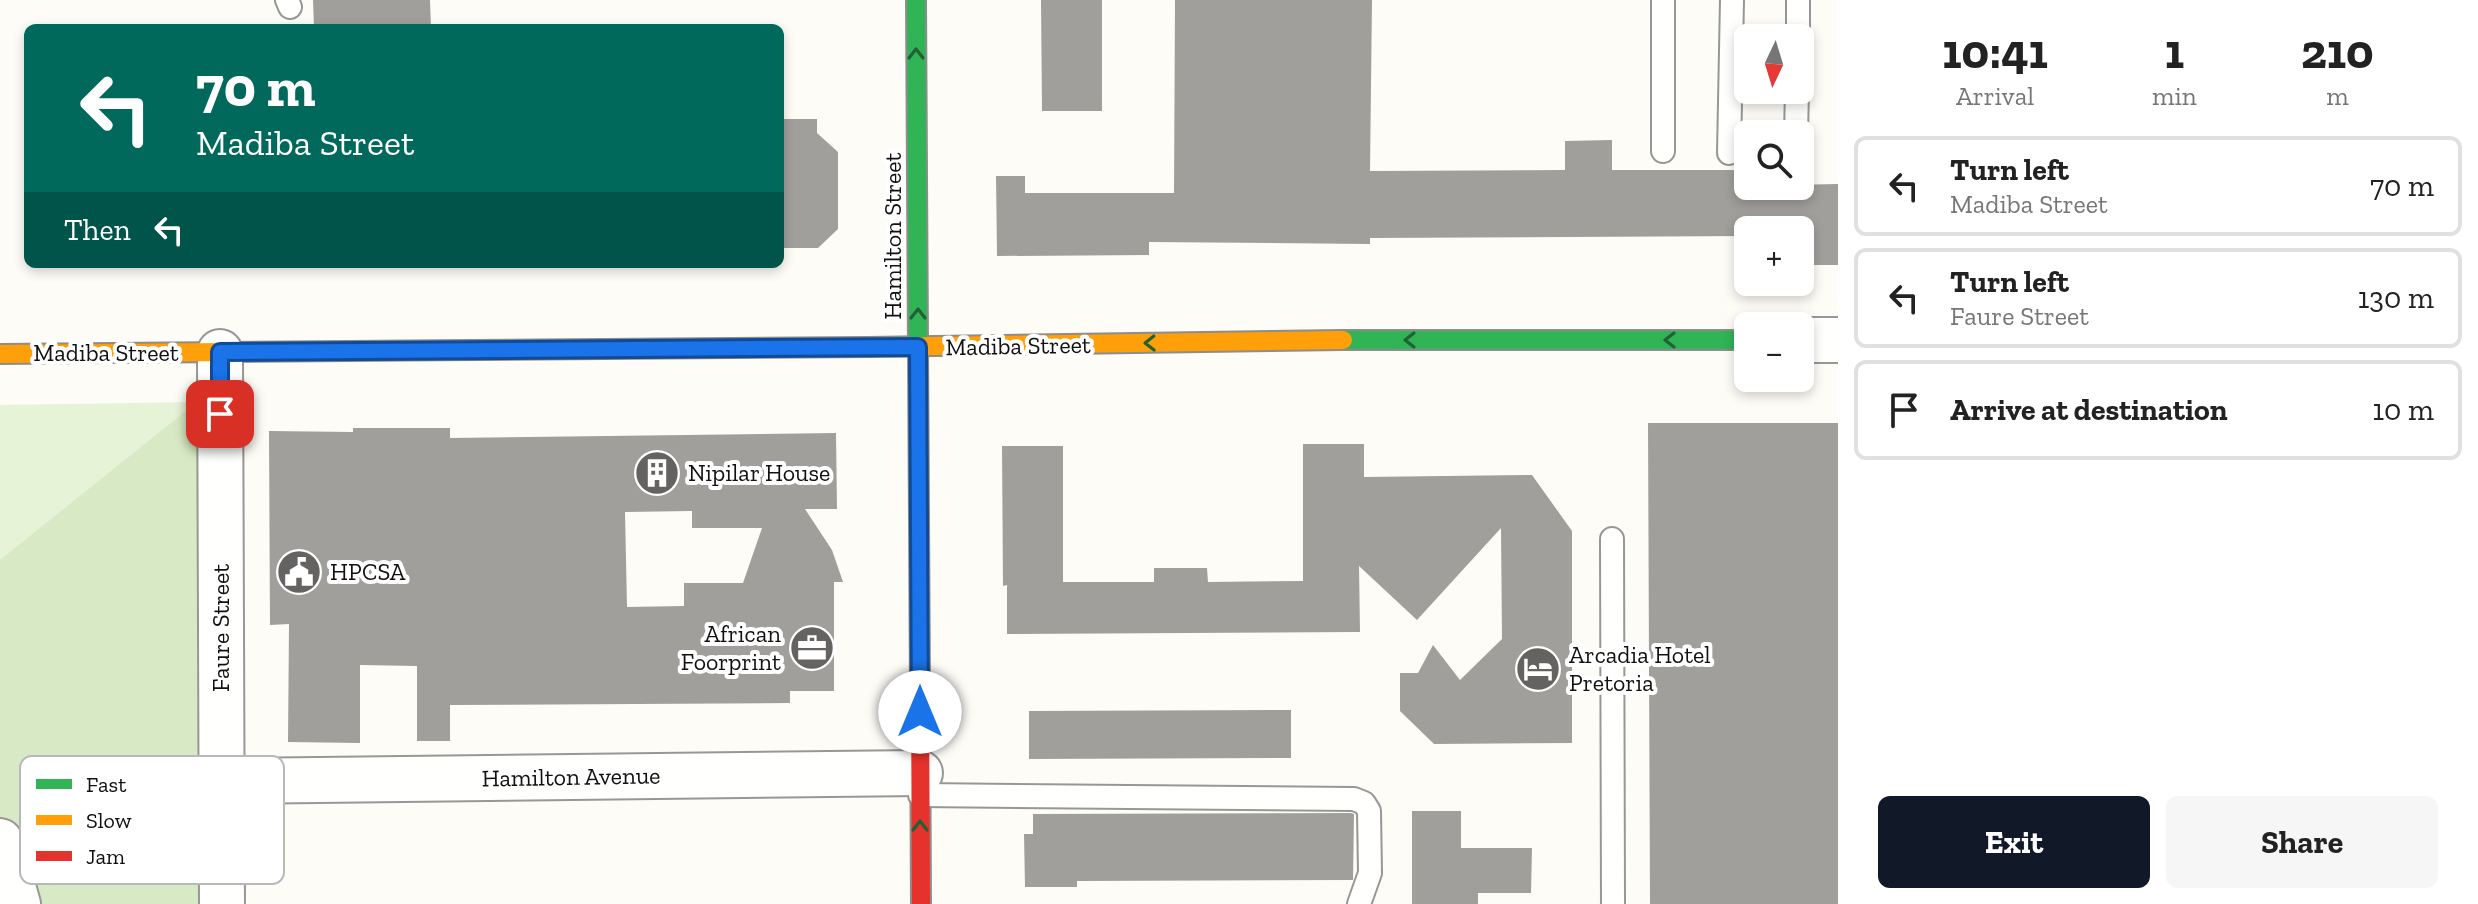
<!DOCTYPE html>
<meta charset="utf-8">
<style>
:root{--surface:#fff;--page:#f6f6f6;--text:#222;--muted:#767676;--line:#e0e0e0;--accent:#111827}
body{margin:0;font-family:"Zilla Slab",serif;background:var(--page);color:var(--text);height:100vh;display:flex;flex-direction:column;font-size:30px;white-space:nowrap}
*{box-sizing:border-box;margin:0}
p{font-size:26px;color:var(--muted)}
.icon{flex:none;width:44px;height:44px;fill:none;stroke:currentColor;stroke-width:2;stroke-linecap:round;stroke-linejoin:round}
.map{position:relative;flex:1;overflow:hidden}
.details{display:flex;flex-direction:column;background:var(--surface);width:640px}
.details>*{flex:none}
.hud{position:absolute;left:24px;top:24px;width:760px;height:244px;border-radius:12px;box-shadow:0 4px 12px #0003;background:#00695c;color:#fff;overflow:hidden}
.needle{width:52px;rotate:184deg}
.fabs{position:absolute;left:1734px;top:24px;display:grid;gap:16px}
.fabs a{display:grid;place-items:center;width:80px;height:80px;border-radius:12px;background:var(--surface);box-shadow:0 4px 12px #0003;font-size:40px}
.pin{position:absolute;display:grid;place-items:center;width:68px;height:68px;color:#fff;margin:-34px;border-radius:16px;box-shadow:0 4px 12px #0006}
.me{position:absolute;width:88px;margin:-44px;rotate:0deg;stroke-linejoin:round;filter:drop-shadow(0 0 6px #0008)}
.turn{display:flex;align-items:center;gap:28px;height:168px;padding:0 40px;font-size:36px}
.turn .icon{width:104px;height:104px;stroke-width:2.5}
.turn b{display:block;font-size:56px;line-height:68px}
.then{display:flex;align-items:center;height:76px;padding:0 40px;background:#0003;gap:16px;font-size:30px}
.eta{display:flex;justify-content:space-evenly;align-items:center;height:136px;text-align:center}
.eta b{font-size:48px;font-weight:700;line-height:56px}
.button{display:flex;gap:16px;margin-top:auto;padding:16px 40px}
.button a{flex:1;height:92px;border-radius:12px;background:var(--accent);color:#fff;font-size:32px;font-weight:700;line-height:92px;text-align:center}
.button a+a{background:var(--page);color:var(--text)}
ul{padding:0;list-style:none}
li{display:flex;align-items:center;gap:24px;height:100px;margin:0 16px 12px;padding:0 24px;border:4px solid var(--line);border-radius:12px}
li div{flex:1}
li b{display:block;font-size:30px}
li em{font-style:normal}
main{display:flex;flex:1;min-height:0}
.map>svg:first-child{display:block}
.green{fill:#e7f3d7}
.forest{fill:#d8eac5}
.building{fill:#a19f9c;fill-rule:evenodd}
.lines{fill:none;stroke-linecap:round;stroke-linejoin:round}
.lane-casing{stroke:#979795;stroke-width:26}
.street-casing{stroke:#979795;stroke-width:48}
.fast-casing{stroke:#8e8d8b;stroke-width:22}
.slow-casing{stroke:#8e8d8b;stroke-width:22}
.jam-casing{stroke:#8e8d8b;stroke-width:22}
.lane{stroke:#fffffe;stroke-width:22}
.street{stroke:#fffffe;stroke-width:44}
.fast{stroke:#30b455;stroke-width:18}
.slow{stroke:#ff9f0a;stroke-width:18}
.jam{stroke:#e5322d;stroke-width:18}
.oneway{stroke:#206233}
.route-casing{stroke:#114b97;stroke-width:20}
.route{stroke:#1a73e8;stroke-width:14}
.labels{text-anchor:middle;stroke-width:8;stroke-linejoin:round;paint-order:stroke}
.street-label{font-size:24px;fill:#111;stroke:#fff}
.poi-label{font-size:24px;fill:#111;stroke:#fff;text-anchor:start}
.key{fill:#fff;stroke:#b8b8b8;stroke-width:2}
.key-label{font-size:22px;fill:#111}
</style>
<main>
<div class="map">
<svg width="1838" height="904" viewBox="0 0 1838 904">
<rect width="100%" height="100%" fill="#fdfcf7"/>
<!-- green -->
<path class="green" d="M197,402L202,802L0,755V405Z"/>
<!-- forest -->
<path class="forest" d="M197,402L204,904H0V560Z"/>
<!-- building -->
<path class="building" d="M313,0H430L431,28H314Z
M1041,0H1102V111H1042Z
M1175,0H1372L1370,171L1565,170V141L1612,140V170H1748V186L1838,184V265H1800V230H1748V236L1370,238V244L1149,242V255L997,256L996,176H1025V193H1174Z
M780,119H817V133L838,152V229L818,248H780Z
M1648,423H1838V904H1650Z
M353,428H450V438L836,433L837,509H805L832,550L843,582H834V691H790V703L450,705V741H417V666L360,665V743L288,742L289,624L270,625L269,431L353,432ZM692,511V528H762L743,583H684V606L627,607L625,512Z
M1303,444H1364V477L1532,475L1572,531V743L1434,744L1400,711V673H1418L1433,645L1460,680L1502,639L1501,528L1417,620L1359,566L1360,632L1007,634V585L1003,586L1002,446H1063V582H1154V568H1207L1208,582L1303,581Z
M1291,710V758L1029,759V711Z
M1412,811H1461V848H1532L1531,893H1478V904H1412Z
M1351,813L1354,814L1353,880L1077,881V887H1025L1024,834H1033V814Z"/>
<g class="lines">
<!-- lane casing -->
<g class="lane-casing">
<path id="lane" d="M287,0L290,7
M1663,0V151
M1798,38V0
M1796,134L1797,90
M1729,153L1732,0
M1612,539L1613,904
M920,795L1354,799L1364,803L1369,811L1370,873L1359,904"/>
</g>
<!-- street casing -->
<g class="street-casing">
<path id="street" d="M1800,340H1838
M220,352L222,904
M222,781L920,773
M0,841L18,904"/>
</g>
<!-- fast casing -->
<g class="fast-casing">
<path id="fast" d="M916,0L920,692
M1343,340H1748
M471,350L868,347"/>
</g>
<!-- slow casing -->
<g class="slow-casing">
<path id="slow" d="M868,347L1343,340
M0,354L471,350"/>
</g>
<!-- jam casing -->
<g class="jam-casing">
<path id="jam" d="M920,692L921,904"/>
</g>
<!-- lane -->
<use href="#lane" class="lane"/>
<!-- street -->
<use href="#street" class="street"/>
<!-- fast -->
<use href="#fast" class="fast"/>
<!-- slow -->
<use href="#slow" class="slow"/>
<!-- jam -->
<use href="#jam" class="jam"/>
</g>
<!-- one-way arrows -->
<defs><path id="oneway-chevron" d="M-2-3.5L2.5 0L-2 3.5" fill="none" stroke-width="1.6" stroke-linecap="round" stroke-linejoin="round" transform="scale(2)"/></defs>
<g class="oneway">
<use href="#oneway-chevron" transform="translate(916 54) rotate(-90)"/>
<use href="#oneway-chevron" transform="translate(918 314) rotate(-90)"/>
<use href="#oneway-chevron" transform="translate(1410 340) rotate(180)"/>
<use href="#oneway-chevron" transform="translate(1670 340) rotate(180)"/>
<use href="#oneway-chevron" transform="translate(1150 343) rotate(179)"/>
<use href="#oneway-chevron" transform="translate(920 826) rotate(-90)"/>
</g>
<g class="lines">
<!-- route casing -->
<g class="route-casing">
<path id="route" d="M220,414V352L918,347L920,712"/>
</g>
<!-- route -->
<use href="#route" class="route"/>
</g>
<!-- icons -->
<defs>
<g id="building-disc" transform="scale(2.3)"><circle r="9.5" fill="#646362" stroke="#fff"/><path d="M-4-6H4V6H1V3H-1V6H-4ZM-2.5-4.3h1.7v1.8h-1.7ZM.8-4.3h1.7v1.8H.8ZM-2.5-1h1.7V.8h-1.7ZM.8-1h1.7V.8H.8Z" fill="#fff"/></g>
<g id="civic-disc" transform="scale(2.3)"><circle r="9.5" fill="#646362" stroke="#fff"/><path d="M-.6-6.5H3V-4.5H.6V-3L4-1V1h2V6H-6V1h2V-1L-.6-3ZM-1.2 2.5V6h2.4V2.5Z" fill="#fff"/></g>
<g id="office-disc" transform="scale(2.3)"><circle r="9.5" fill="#646362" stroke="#fff"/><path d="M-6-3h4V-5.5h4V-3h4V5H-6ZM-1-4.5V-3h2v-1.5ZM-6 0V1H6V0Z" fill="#fff"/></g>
<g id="hotel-disc" transform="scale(2.3)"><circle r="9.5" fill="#646362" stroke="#fff"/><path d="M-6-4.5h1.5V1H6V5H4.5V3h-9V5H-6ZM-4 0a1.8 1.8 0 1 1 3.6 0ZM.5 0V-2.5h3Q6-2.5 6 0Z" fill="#fff"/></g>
</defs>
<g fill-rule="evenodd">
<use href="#building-disc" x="657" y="473"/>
<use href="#civic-disc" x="299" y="572"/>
<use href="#office-disc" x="812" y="648"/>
<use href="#hotel-disc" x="1538" y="669"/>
</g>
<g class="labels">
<!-- street labels -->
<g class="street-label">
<text transform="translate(893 236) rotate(-90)" y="8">Hamilton Street</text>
<text transform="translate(1018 346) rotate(-1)" y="8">Madiba Street</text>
<text x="106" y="361">Madiba Street</text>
<text transform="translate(221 628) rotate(-90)" y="8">Faure Street</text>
<text transform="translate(571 777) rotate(-1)" y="8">Hamilton Avenue</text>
</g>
<!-- poi labels -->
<g class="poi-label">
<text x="688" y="481">Nipilar House</text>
<text x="330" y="580">HPCSA</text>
<text x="781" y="642" text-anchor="end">African<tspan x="781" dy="28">Foorprint</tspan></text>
<text x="1569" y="663">Arcadia Hotel<tspan x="1569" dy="28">Pretoria</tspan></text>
</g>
</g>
<!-- legend -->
<rect x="20" y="756" width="264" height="128" rx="12" class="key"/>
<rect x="36" y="779" width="36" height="10" fill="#30b455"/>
<rect x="36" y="815" width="36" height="10" fill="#ff9f0a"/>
<rect x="36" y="851" width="36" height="10" fill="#e5322d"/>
<g class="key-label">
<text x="86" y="792">Fast</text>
<text x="86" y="828">Slow</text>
<text x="86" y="864">Jam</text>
</g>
</svg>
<div class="fabs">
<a><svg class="needle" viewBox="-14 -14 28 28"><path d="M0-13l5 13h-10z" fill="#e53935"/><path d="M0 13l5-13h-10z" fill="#767676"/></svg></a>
<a><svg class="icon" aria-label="search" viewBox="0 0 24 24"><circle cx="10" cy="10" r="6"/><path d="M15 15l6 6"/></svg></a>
<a>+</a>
<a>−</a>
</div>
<div class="pin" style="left:220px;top:414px;background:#d93025"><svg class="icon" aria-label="arrive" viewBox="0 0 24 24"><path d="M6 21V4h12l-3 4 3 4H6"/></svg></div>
<svg class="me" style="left:920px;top:712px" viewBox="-20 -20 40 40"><circle r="19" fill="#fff"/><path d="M0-13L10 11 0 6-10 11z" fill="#1a73e8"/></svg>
<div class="hud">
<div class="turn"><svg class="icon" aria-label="left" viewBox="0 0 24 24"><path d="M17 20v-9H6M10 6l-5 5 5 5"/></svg><div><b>70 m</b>Madiba Street</div></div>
<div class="then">Then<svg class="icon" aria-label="left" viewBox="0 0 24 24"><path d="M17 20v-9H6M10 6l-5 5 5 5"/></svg></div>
</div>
</div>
<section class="details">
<div class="eta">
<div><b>10:41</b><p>Arrival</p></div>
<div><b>1</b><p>min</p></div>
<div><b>210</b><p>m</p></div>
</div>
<ul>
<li><svg class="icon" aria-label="left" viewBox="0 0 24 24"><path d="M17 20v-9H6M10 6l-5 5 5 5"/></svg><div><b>Turn left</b><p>Madiba Street</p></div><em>70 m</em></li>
<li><svg class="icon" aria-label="left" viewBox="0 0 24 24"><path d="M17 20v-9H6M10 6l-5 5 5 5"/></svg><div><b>Turn left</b><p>Faure Street</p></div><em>130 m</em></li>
<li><svg class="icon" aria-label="arrive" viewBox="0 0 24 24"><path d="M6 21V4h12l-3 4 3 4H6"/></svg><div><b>Arrive at destination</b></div><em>10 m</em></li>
</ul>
<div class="button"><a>Exit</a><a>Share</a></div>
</section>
</main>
